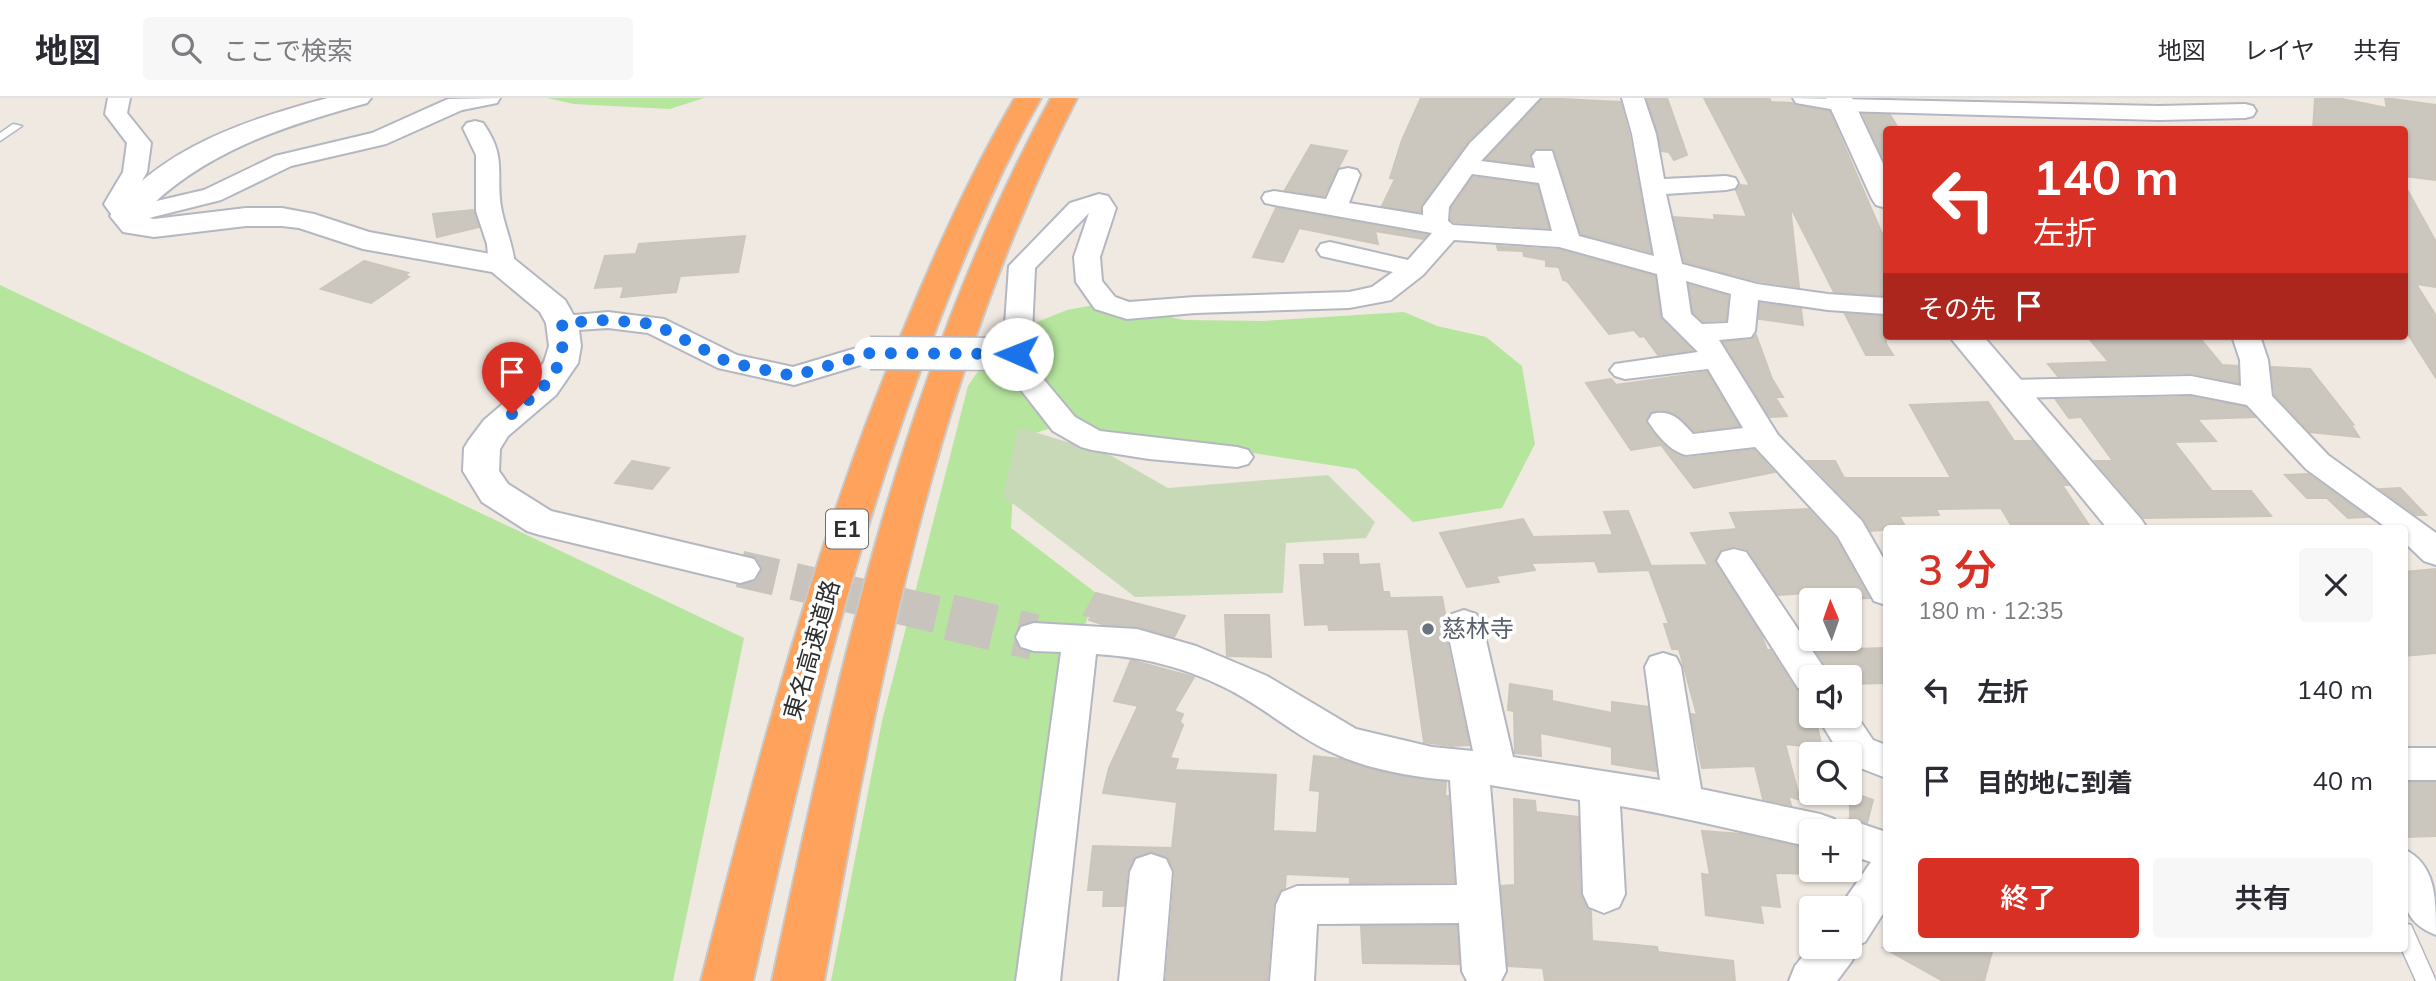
<!DOCTYPE html>
<html lang="ja">
<meta charset="utf-8">
<style>
:root{--surface:#fff;--page:#f7f7f7;--text:#2b2b33;--muted:#7c7c81;--line:#e1e1e2;--accent:#d93025}
body{margin:0;font-family:Mulish,"Noto Sans JP",sans-serif;background:var(--page);color:var(--text);height:100vh;display:flex;flex-direction:column;font-size:26px;white-space:nowrap}
*{box-sizing:border-box;margin:0}
p{font-size:23px;color:var(--muted)}
.icon{flex:none;width:38px;height:38px;fill:none;stroke:currentColor;stroke-width:2;stroke-linecap:round;stroke-linejoin:round}
.map{position:relative;flex:1;overflow:hidden}
.drawer{position:absolute;left:1883px;top:427px;width:525px;height:427px;display:flex;flex-direction:column;background:var(--surface);border-radius:7px;box-shadow:0 2px 5px #0004}
.drawer>*{flex:none}
.top-card{position:absolute;left:1883px;top:28px;width:525px;height:214px;border-radius:7px;box-shadow:0 2px 5px #0004;background:#d93025;color:#fff;overflow:hidden}
.needle{width:46px;rotate:358deg}
.fabs{position:absolute;left:1799px;top:490px;display:grid;gap:14px}
.fabs a{display:grid;place-items:center;width:63px;height:63px;border-radius:7px;background:var(--surface);box-shadow:0 2px 5px #0004;font-size:35px}
.pin{position:absolute;display:grid;place-items:center;width:60px;height:60px;color:#fff;margin:-72px -30px;border-radius:50% 50% 50% 0;rotate:-45deg;box-shadow:0 0 7px #0007}
.pin .icon{rotate:45deg}
.me{position:absolute;width:77px;margin:-38px;rotate:271deg;stroke-linejoin:round;filter:drop-shadow(0 0 5px #0008)}
.turn{display:flex;align-items:center;gap:24px;height:147px;padding:0 35px;font-size:32px}
.turn .icon{width:91px;height:91px;stroke-width:2.5}
.turn b{display:block;font-size:49px;line-height:60px}
.then{display:flex;align-items:center;height:66px;padding:0 35px;background:#0003;gap:14px;font-size:26px}
.round{display:grid;place-items:center;flex:none;width:74px;height:74px;border-radius:7px;background:var(--page)}
.overview{display:flex;align-items:center;justify-content:space-between;height:119px;padding:0 35px}
h1{font-size:42px;font-weight:600;line-height:52px;color:var(--accent)}
.action{display:flex;gap:14px;margin-top:auto;padding:14px 35px}
.action a{flex:1;height:80px;border-radius:7px;background:var(--accent);color:#fff;font-size:28px;font-weight:600;line-height:80px;text-align:center}
.action a+a{background:var(--page);color:var(--text)}
ul{padding:0;list-style:none}
li{display:flex;align-items:center;gap:21px;height:91px;padding:0 35px}
li div{flex:1}
li b{display:block;font-size:26px}
li em{font-style:normal}
header{display:flex;align-items:center;gap:42px;box-sizing:border-box;height:98px;padding:0 35px;background:var(--surface);border-bottom:2px solid var(--line)}
header strong{font-size:33px}
nav{display:flex;gap:38px;margin-inline-start:auto;font-size:24px}
.search{width:490px;height:63px;background:var(--page);display:flex;align-items:center;gap:18px;box-sizing:border-box;padding:0 24px;border-radius:7px;color:var(--muted);font-size:26px}
.map>svg:first-child{display:block}
.green{fill:#b6e59e}
.cemetery{fill:#c8d9b8}
.building{fill:#cbc7bf;stroke:#cbc5ba;stroke-width:2}
.lines{fill:none;stroke-linecap:round;stroke-linejoin:round}
.tertiary-tunnel-far1{stroke:#c8c4bd;stroke-width:37;stroke-dasharray:37 18;stroke-linecap:butt}
.tertiary-tunnel{stroke:#c8c4bd;stroke-width:46;stroke-dasharray:46 23;stroke-linecap:butt}
.service-casing{stroke:#b4b7c1;stroke-width:3}
.minor-casing{stroke:#b4b7c1;stroke-width:4}
.tertiary-casing{stroke:#b4b7c1;stroke-width:4}
.secondary-casing{stroke:#b4b7c1;stroke-width:4}
.motorway-casing{stroke:#c9c9c9;stroke-width:4}
.service{fill:#fff;fill-rule:evenodd}
.minor{fill:#fff;fill-rule:evenodd}
.tertiary{fill:#fff;fill-rule:evenodd}
.secondary{fill:#fff;fill-rule:evenodd}
.motorway{fill:#ffa35c;fill-rule:evenodd}
.minor-bridge-casing{stroke:#b4b7c1;stroke-width:35;stroke-linecap:butt}
.minor-bridge{stroke:#fff;stroke-width:32}
.route{stroke:#1a73e8;stroke-width:12;stroke-dasharray:0 21.6}
.worship-dot{fill:#6b7280;stroke:#fff;stroke-width:2.5}
.labels{text-anchor:middle;stroke-width:7;stroke-linejoin:round;paint-order:stroke}
.shield{fill:#fff;stroke:#6d6d6d;stroke-width:2}
.shield-label{font-size:23px;font-weight:bold;fill:#2e2e2e}
.worship-label{font-size:24px;fill:#5b616d;stroke:#fff;text-anchor:start}
.street-label{font-size:24px;fill:#2e2e2e;stroke:#fff}
</style>
<header>
<strong>地図</strong>
<div class="search"><svg class="icon" aria-label="search" viewBox="0 0 24 24"><circle cx="10" cy="10" r="6"/><path d="M15 15l6 6"/></svg>ここで検索</div>
<nav><a>地図</a><a>レイヤ</a><a>共有</a></nav>
</header>
<div class="map">
<svg width="2436" height="883" viewBox="0 0 2436 883">
<rect width="100%" height="100%" fill="#efe9e1"/>
<!-- green -->
<path class="green" d="M547,0H704L670,11L574,6Z
M0,187L744,540L673,883H0Z
M1105,205L1184,222L1264,223L1404,214L1437,228L1486,239L1522,268L1535,346L1502,410L1413,424L1356,371L1064,326L1016,341L1011,430L1096,495L1080,542L1038,883H831L882,623L968,288L1002,238L1067,212Z"/>
<!-- cemetery -->
<path class="cemetery" d="M1018,329L1110,357L1168,390L1328,377L1375,424L1366,440L1286,445L1283,495L1135,499L1003,398Z"/>
<!-- building -->
<path class="building" d="M1421,0H1512L1468,43L1421,107L1420,114L1382,108L1395,81L1390,80L1402,42Z
M1543,0L1620,4L1629,37L1651,154L1581,136L1554,51H1534L1529,59L1532,67L1486,61Z
M1647,0H1667L1687,57L1674,62L1669,54L1662,53Z
M1704,0H1769L1771,4L1793,5L1796,8L1829,13L1886,145V198L1834,194L1790,108L1799,189L1758,183L1684,164L1674,119L1715,122L1714,117L1747,119L1736,92L1740,87L1750,88Z
M2315,0H2337L2387,10L2385,0L2436,7V82L2404,78V32H2313Z
M1863,16L1890,17L1898,30H1886V58H1882Z
M1311,47L1347,53L1324,98L1285,92Z
M1473,79L1537,87L1549,130L1454,124L1451,122L1452,110Z
M2404,86L2436,144V189L2416,186L2436,218V280L2404,230Z
M1276,110L1427,137L1423,141L1375,133L1378,146L1299,130L1283,164L1253,159Z
M473,112L479,129L437,139L433,116Z
M745,138L738,174L680,178L676,194L621,199L624,188L595,190L605,158L636,156L639,146Z
M1497,148L1559,152L1655,178L1661,221L1692,252L1658,257L1644,238L1640,239L1634,232L1609,236L1567,183L1563,182L1559,169L1546,168V162L1524,158L1523,153L1498,152Z
M364,163L408,175L405,177L409,179L371,205L321,191Z
M1689,187L1728,198L1726,222L1703,223L1693,215Z
M1760,205L1801,211L1803,227L1759,221Z
M1845,216L1886,218V246L1893,257H1866Z
M1756,237L1772,281L1783,299H1775L1787,318L1770,319L1723,244L1751,242Z
M2087,238H2198L2222,267L2238,268V285L2191,275L2058,278L2048,266L2109,264Z
M2271,269L2310,271L2353,326L2350,325L2359,339L2310,334L2275,297Z
M1707,274L1739,328L1694,333L1677,317L1659,312L1650,315L1646,322L1649,330L1663,346L1679,357L1686,360L1754,352L1774,374L1694,390L1661,347L1631,352L1586,285L1611,281L1616,287Z
M2191,299L2246,309L2255,319L2197,321L2216,343L2174,344L2212,393H2251L2271,418L2144,420L2095,363H2113L2081,319L2069,320L2056,302Z
M1988,304L2014,343H2032L2068,387H2062L2091,430H2013L2001,410L1936,411L1939,417L1899,418L1906,430L1871,433L1864,421L1808,363H1835L1844,380H1951L1910,307Z
M632,363L669,370L652,391L615,385Z
M2308,376L2368,419L2348,420L2327,400H2307L2285,377Z
M2400,390L2426,417H2416L2380,391Z
M1808,411L1836,441L1869,500L1827,501L1823,494L1778,497L1747,451L1735,448L1721,451L1715,462L1761,536L1767,552H1770L1796,591L1804,595L1816,623L1822,650L1785,646L1800,702L1788,698L1791,707L1763,701L1755,668L1702,670L1691,616L1697,617L1679,551H1672L1664,526H1669L1649,472L1599,474L1595,463L1531,465L1535,472L1496,478L1499,484L1467,489L1440,435L1523,421L1533,439L1613,437L1604,414L1628,413L1651,468L1708,467L1691,435L1737,431L1730,415Z
M1324,456H1358L1359,467L1379,466L1383,494H1389L1390,500L1442,499L1446,521L1443,526L1469,647L1451,648L1424,644L1408,531L1329,532L1328,526L1305,527L1300,467H1325Z
M2436,471V555L2404,558V474Z
M1096,495L1185,518L1174,539L1137,528L1105,527L1089,522L1091,519L1084,517Z
M1225,517H1269L1271,559L1227,558Z
M1849,548L1851,551L1886,550V585L1850,586V579H1832L1814,550Z
M1131,562L1194,579L1174,613L1183,616L1180,624L1183,627L1170,660L1178,661L1175,672L1276,677L1273,733L1317,735L1320,693L1310,692L1314,658L1341,661L1389,676L1446,684L1445,698H1448L1454,784L1350,785V779L1286,776L1285,790L1280,793L1273,807L1267,883H1166L1175,774L1168,760L1152,754L1134,760L1127,774L1124,808H1103L1104,792H1088L1093,748L1172,750L1177,704L1103,695L1109,670L1138,608L1114,603Z
M1510,586L1552,593V603L1612,615V604L1648,609L1656,673L1612,666V649L1540,635L1541,658L1515,655L1514,613L1508,612Z
M2404,685H2436V738L2404,739Z
M1850,694L1873,702L1867,725L1850,719Z
M1514,701L1535,703L1536,714L1578,719L1580,796L1587,810L1591,813L1592,843L1657,849L1658,854L1733,863L1735,883H1545L1543,870L1508,868L1501,788L1515,787Z
M1702,733L1742,736L1805,750L1813,776L1775,775L1780,809L1760,807L1763,825L1706,817L1702,776L1710,777Z
M1361,828H1457L1459,866L1363,865Z
M1884,850H1993L1984,883H1943Z"/>
<g class="lines">
<!-- tertiary-tunnel-far1 -->
<path class="tertiary-tunnel-far1" d="M740,471L957,521"/>
<!-- tertiary-tunnel -->
<path class="tertiary-tunnel" d="M949,519L1034,539"/>
<!-- service casing -->
<g class="service-casing">
<path id="service" d="M13,26L22,28L0,43V35Z
M2404,825L2411,827L2436,883H2416L2401,850H2404Z"/>
</g>
<!-- minor casing -->
<g class="minor-casing">
<path id="minor" d="M108,0H130L127,15L151,45L147,74L129,106L131,109L204,92L275,58L372,35L448,1L500,0L497,5L462,12L386,46L291,68L221,102L125,126L116,123L104,106L123,74L127,45L105,16Z
M1516,0H1540L1481,63L1535,70L1532,58L1536,53H1552L1579,138L1654,158L1632,36L1622,0H1644L1656,36L1664,81L1726,78L1735,80L1738,85L1735,90L1726,92L1666,96L1682,166L1757,186L1828,196L1886,200V216L1828,212L1758,202L1755,233L1751,239L1719,242L1778,337L1862,423L1886,465V507L1874,503L1838,439L1755,349L1686,357C1670,353 1657,337 1648,323L1652,316C1672,311 1680,322 1693,336L1743,330L1708,271L1625,281L1615,278L1610,272L1615,266L1698,254L1663,219L1657,176L1559,149L1454,142L1423,177L1391,202L1381,204L1349,210L1195,215L1127,221L1095,211L1076,184L1074,159L1089,115L1035,170L1031,256L1040,277L1075,319L1100,333L1237,349L1248,352L1253,359L1248,366L1237,369L1149,361L1092,352L1081,349L1053,333L1011,279L1003,256L1009,168L1070,105L1099,96L1108,98L1116,110L1100,159L1102,183L1115,199L1129,204L1195,199L1349,194L1372,189L1393,174L1321,158L1317,152L1321,146L1330,144L1408,162L1432,135L1274,107L1265,105L1262,100L1265,95L1274,93L1326,101L1339,72L1348,70L1357,72L1360,77L1349,105L1423,117V109L1470,45ZM1472,76L1539,85L1552,133L1453,127L1448,123L1449,109ZM1686,183L1731,196L1728,225L1702,226L1691,216Z
M1793,0L2159,8L2245,6L2253,8L2256,13L2253,18L2245,20L2159,22L1842,13L1796,5Z
M475,23L483,25C509,62 494,77 502,114C506,132 513,148 515,167L511,173L502,175L493,173L489,167L487,146L476,113V57L463,30L467,25Z
M608,214L664,221L737,257L793,269L870,246L880,249L884,255L880,261L794,287L718,270L648,235L608,230L562,233L552,231L548,225L552,219Z
M2232,238H2260L2268,262L2272,298L2328,357L2436,435V467L2424,463L2404,444V430H2387L2306,371L2247,307L2191,296L2010,300L2000,298L1995,291L2000,284L2010,282L2191,278L2241,288L2240,262Z
M1734,451L1746,454L1824,570L1829,579H1811V594L1798,590L1717,463L1722,454Z
M1464,512L1476,516L1482,525L1513,659L1660,682L1645,569L1650,559L1663,555L1676,559L1681,569L1701,691L1820,716L1834,721L1837,726L1850,722L1886,734V811L1865,844L1858,847L1852,863L1837,883H1789L1795,868L1811,848L1850,849V810H1839L1871,764L1850,757V733H1811V749C1747,735 1684,719 1620,708L1625,796L1619,809L1604,815L1589,809L1583,796L1580,702L1490,687L1506,873L1501,883H1467L1462,873L1459,825L1317,826L1314,883H1270L1276,807L1282,794L1297,788L1457,787L1450,682C1412,679 1366,671 1331,654C1300,640 1273,617 1244,600C1199,573 1148,559 1096,556L1060,883H1016L1061,554L1034,553L1021,549L1016,539L1021,529L1034,525L1137,531L1196,548L1267,578L1356,631L1432,649L1473,653L1446,525L1452,516Z
M1850,608L1873,642L1886,647V680L1850,666V656H1840L1817,618H1850Z
M2404,650H2436V682H2404Z
M1151,756L1166,761L1172,774L1163,883H1119L1130,774L1136,761Z"/>
</g>
<!-- tertiary casing -->
<g class="tertiary-casing">
<path id="tertiary" d="M328,0H371L367,5C284,28 201,54 141,118L154,121L246,110H282L314,116L369,134L513,160L565,202L578,225L581,248L578,265L556,297L508,338L500,351L499,373L508,386L551,413L754,461L760,471L754,481L740,485L540,437L527,433L482,404L463,373L464,350L469,342L484,322L532,281L544,264L549,248L546,225L540,214L492,174L363,151L299,130L282,128H246L154,139L123,134L110,118C158,50 252,20 328,0Z"/>
</g>
<!-- secondary casing -->
<g class="secondary-casing">
<path id="secondary" d="M1826,0H1852L1886,72V110L1876,107L1872,101Z
M1949,238H1983L2141,421L2147,430H2107Z
M2404,751C2436,767 2436,799 2436,837C2394,821 2404,789 2404,751Z"/>
</g>
<!-- motorway casing -->
<g class="motorway-casing">
<path id="motorway" d="M1015,0H1041C999,74 966,152 936,231C854,442 802,662 753,883H701C758,661 816,440 905,228C937,150 972,73 1015,0Z
M1051,0H1077C935,274 879,582 824,883H772C837,581 902,273 1051,0Z"/>
</g>
<!-- service -->
<use href="#service" class="service"/>
<!-- minor -->
<use href="#minor" class="minor"/>
<!-- tertiary -->
<use href="#tertiary" class="tertiary"/>
<!-- secondary -->
<use href="#secondary" class="secondary"/>
<!-- motorway -->
<use href="#motorway" class="motorway"/>
<!-- minor-bridge casing -->
<g class="minor-bridge-casing">
<path id="minor-bridge" d="M870,255L1005,256"/>
</g>
<!-- minor-bridge -->
<use href="#minor-bridge" class="minor-bridge"/>
</g>
<g class="lines">
<!-- route -->
<path class="route" d="M512,316C547,286 567,275 562,225L608,222L654,226L728,264L794,278L870,255L1017,256"/>
</g>
<!-- markers -->
<circle class="worship-dot" cx="1428" cy="531" r="7"/>
<g class="labels">
<!-- shield labels -->
<rect class="shield" x="826" y="411.5" width="42" height="39" rx="5"/>
<g class="shield-label">
<text x="847" y="439">E1</text>
</g>
<!-- worship labels -->
<g class="worship-label">
<text x="1442" y="539">慈林寺</text>
</g>
<!-- street labels -->
<g class="street-label">
<text transform="translate(812 552) rotate(-74)" y="8">東名高速道路</text>
</g>
</g>
</svg>
<div class="fabs">
<a><svg class="needle" viewBox="-14 -14 28 28"><path d="M0-13l5 13h-10z" fill="#e53935"/><path d="M0 13l5-13h-10z" fill="#7c7c81"/></svg></a>
<a><svg class="icon" aria-label="sound" viewBox="0 0 24 24"><path d="M4 9h4l5-4v14l-5-4H4zM17 9q2 3 0 6"/></svg></a>
<a><svg class="icon" aria-label="search" viewBox="0 0 24 24"><circle cx="10" cy="10" r="6"/><path d="M15 15l6 6"/></svg></a>
<a>+</a>
<a>−</a>
</div>
<div class="pin" style="left:512px;top:316px;background:#d93025"><svg class="icon" aria-label="arrive" viewBox="0 0 24 24"><path d="M6 21V4h12l-3 4 3 4H6"/></svg></div>
<svg class="me" style="left:1017px;top:256px" viewBox="-20 -20 40 40"><circle r="19" fill="#fff"/><path d="M0-13L10 11 0 6-10 11z" fill="#1a73e8"/></svg>
<div class="top-card">
<div class="turn"><svg class="icon" aria-label="left" viewBox="0 0 24 24"><path d="M17 20v-9H6M10 6l-5 5 5 5"/></svg><div><b>140 m</b>左折</div></div>
<div class="then">その先<svg class="icon" aria-label="arrive" viewBox="0 0 24 24"><path d="M6 21V4h12l-3 4 3 4H6"/></svg></div>
</div>
<section class="drawer">
<div class="overview"><div><h1>3 分</h1><p>180 m · 12:35</p></div><a class="round"><svg class="icon" aria-label="close" viewBox="0 0 24 24"><path d="M6 6l12 12M18 6L6 18"/></svg></a></div>
<ul>
<li><svg class="icon" aria-label="left" viewBox="0 0 24 24"><path d="M17 20v-9H6M10 6l-5 5 5 5"/></svg><div><b>左折</b></div><em>140 m</em></li>
<li><svg class="icon" aria-label="arrive" viewBox="0 0 24 24"><path d="M6 21V4h12l-3 4 3 4H6"/></svg><div><b>目的地に到着</b></div><em>40 m</em></li>
</ul>
<div class="action"><a>終了</a><a>共有</a></div>
</section>
</div>
